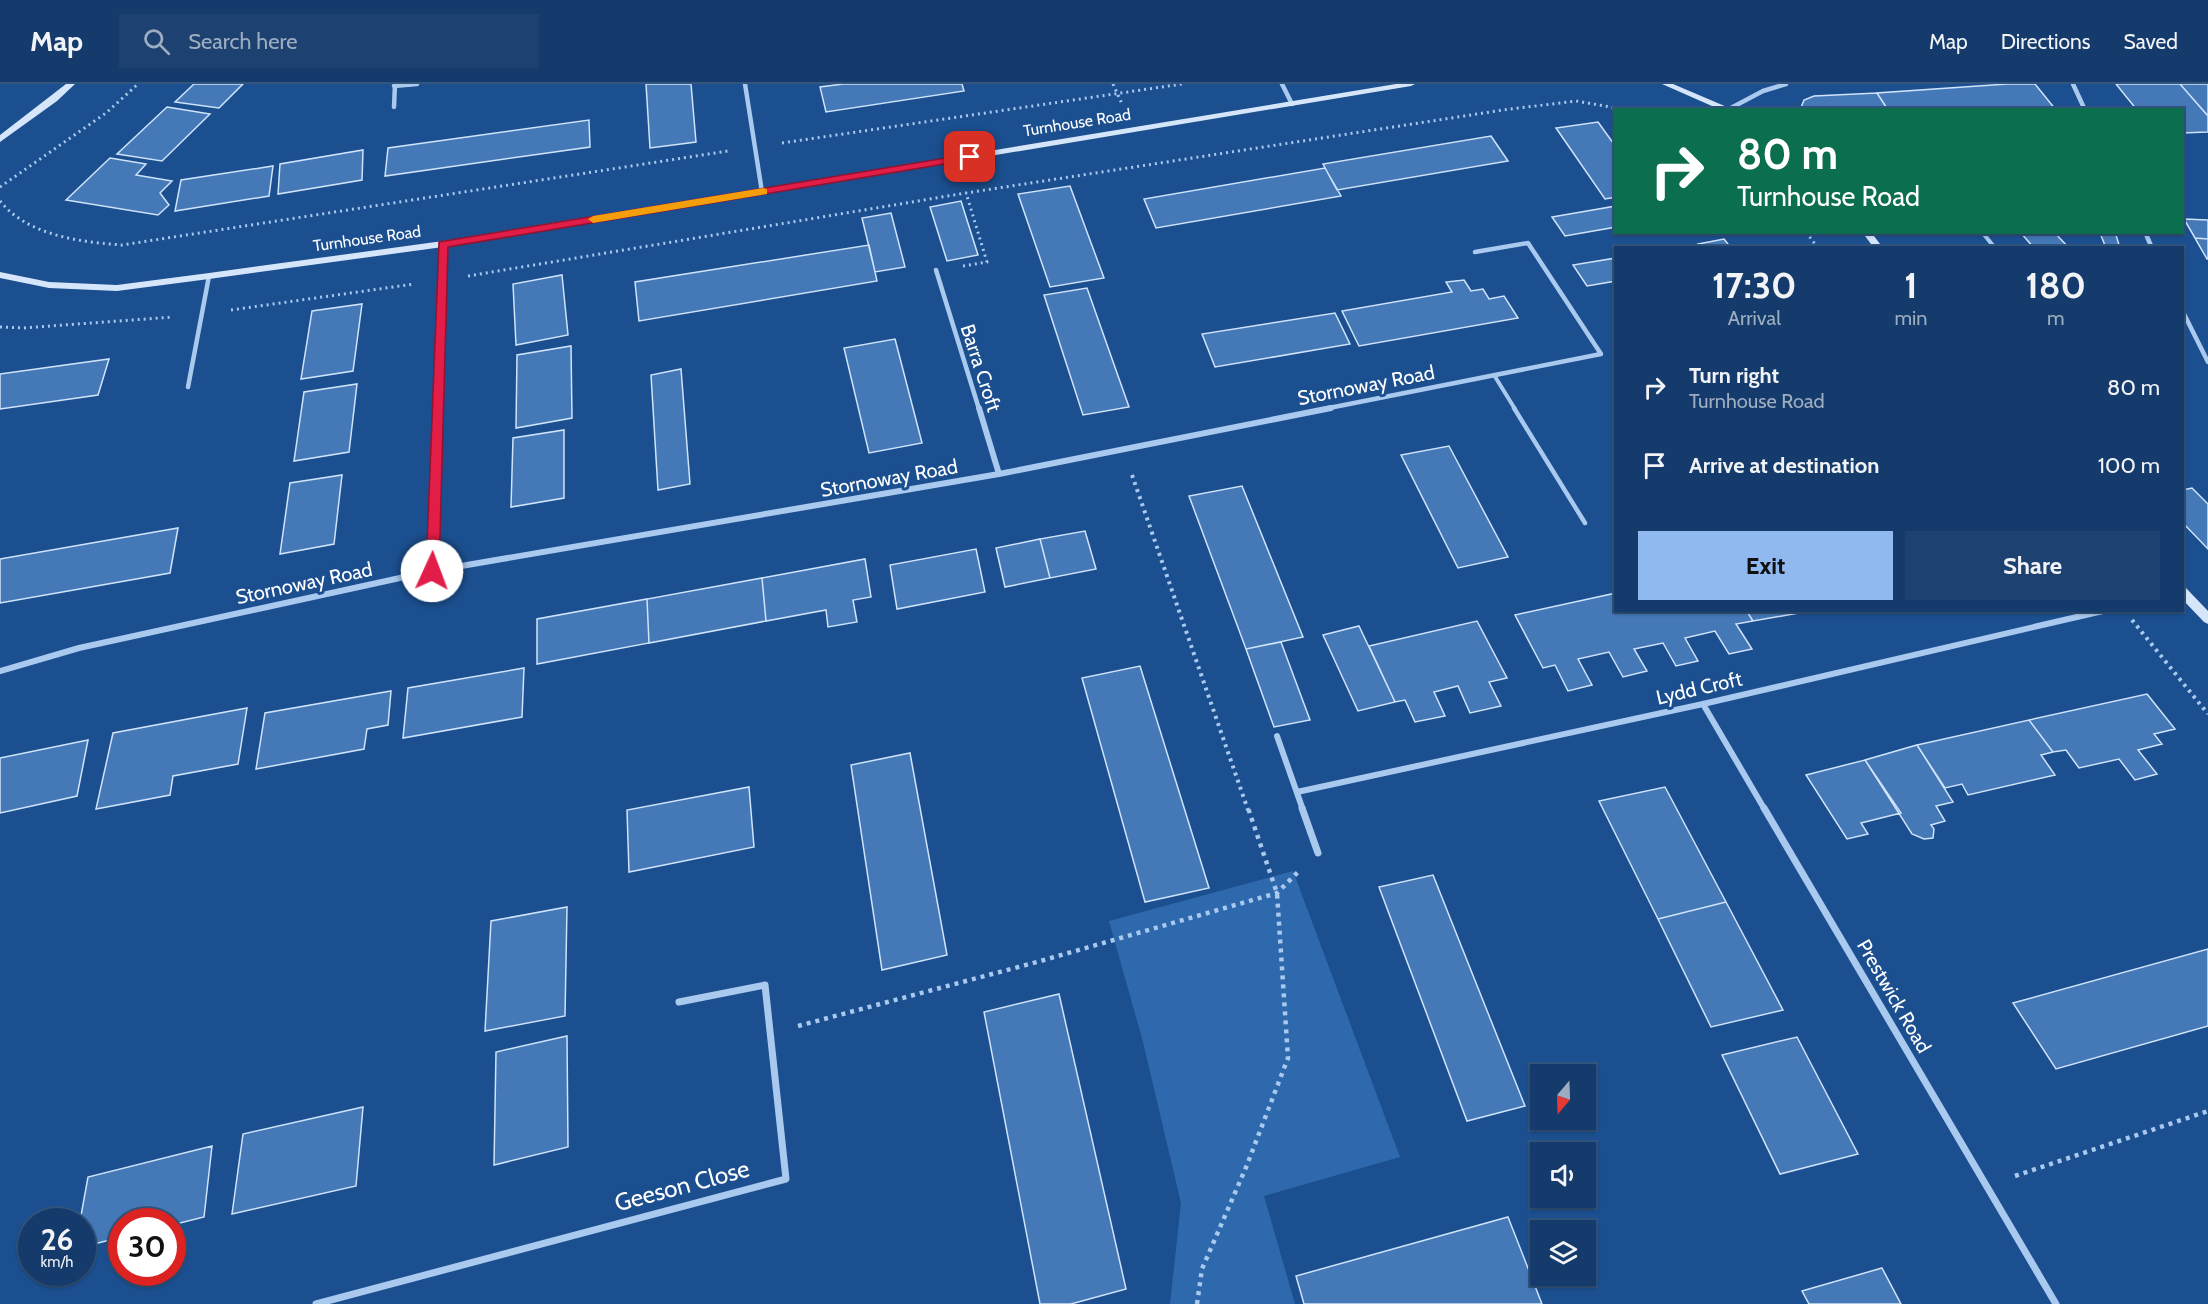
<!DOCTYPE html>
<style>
:root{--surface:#143b6b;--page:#1d4271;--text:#f1f3f6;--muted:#9dadc1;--line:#33557e;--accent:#90b9f0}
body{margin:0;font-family:Cabin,sans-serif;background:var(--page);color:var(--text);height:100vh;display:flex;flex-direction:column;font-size:22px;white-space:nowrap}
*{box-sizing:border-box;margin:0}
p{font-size:20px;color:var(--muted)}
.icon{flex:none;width:33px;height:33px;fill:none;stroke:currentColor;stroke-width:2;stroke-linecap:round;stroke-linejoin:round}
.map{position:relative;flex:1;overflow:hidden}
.side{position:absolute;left:1614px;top:162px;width:570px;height:366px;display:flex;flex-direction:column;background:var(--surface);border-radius:0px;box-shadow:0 2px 4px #0004,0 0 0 2px var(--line)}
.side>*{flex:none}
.hud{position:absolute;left:1614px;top:24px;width:570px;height:126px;border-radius:0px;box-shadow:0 2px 4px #0004,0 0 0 2px var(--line);background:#0b6e4f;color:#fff;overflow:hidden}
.needle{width:39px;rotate:199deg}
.tools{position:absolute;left:1530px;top:980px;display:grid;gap:12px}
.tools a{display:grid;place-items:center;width:66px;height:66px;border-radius:0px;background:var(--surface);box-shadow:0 2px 4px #0004,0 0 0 2px var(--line);font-size:30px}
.speed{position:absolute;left:18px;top:1124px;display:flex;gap:12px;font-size:30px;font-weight:700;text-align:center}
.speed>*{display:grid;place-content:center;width:78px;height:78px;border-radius:50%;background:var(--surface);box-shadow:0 2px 4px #0004,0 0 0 2px var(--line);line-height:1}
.speed small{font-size:15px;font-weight:400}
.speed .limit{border:9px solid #d22;background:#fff;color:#111}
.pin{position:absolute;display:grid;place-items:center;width:51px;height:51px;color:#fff;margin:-26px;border-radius:12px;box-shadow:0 3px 9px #0006}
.me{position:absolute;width:66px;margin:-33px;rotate:2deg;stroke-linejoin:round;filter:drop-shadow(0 0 4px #0008)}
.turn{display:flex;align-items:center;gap:21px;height:126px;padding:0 24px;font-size:27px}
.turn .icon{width:78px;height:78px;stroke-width:2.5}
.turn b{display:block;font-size:42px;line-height:51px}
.eta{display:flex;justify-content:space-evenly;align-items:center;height:102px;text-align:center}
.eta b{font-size:36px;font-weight:800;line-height:42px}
.action{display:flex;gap:12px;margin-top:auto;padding:12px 24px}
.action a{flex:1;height:69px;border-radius:0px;background:var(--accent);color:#111;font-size:24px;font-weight:800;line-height:69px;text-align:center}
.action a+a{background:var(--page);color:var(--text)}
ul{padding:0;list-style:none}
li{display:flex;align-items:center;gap:18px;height:78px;padding:0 24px}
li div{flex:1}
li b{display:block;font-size:22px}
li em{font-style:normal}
header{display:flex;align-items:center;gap:36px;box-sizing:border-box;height:84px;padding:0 30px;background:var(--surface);border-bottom:2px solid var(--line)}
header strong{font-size:28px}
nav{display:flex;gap:33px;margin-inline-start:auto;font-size:21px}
.search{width:420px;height:54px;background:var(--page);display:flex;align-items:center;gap:15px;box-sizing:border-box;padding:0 21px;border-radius:0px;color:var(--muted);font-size:22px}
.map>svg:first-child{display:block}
.green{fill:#2e69ad}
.building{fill:#4478b7;stroke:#cfe3fa;stroke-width:1.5}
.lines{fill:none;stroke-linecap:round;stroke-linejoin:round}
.path-far2{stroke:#a9c9ee;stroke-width:3;stroke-dasharray:2 4;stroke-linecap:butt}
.path-far1{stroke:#a9c9ee;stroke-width:4;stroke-dasharray:3 4.5;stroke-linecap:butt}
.path{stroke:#a9c9ee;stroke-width:4.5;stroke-dasharray:4 5;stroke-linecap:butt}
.lane-far1{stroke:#a9c9ee;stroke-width:4}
.lane{stroke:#a9c9ee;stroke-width:4.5}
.street-far2{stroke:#a9c9ee;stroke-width:4.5}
.street-far1{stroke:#a9c9ee;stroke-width:6}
.street{stroke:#a9c9ee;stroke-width:7}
.secondary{fill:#d6e6fa;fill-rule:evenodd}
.route{fill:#e11d48;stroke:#92132f;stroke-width:1.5}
.slow{fill:#f59e0b}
.labels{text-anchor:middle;stroke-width:6;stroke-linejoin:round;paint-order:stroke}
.far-street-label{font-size:16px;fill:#fff;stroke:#1b4f8f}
.street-label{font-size:20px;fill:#fff;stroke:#1b4f8f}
.near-street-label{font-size:24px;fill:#fff;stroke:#1b4f8f}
</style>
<header>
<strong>Map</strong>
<div class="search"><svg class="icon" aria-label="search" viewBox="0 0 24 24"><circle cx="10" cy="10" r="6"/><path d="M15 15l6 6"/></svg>Search here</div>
<nav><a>Map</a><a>Directions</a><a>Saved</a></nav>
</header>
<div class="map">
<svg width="2208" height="1220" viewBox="0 0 2208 1220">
<rect width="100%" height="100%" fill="#1b4f8f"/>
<!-- green -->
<path class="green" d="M1293,787L1400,1073L1264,1112L1295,1220H1170L1181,1119L1143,958L1109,837Z"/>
<!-- building -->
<path class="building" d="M194,0H243L219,24L175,18Z
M646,0H691L696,58L650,64Z
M843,0H962L964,7L826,28L820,3Z
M2007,0H2035L2056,26H1888L1877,9Z
M2116,0H2180L2208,32V48L2182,49V26H2137Z
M2180,0H2208V32Z
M1877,9L1888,26H1800L1804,16L1814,12Z
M167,23L210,30L162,77L117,70Z
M589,36L590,63L385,92L388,64Z
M1598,38L1616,63V113L1605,115L1556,44Z
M1491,52L1508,77L1337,106L1323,80Z
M363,66L362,96L278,110L280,80Z
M110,74L146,80L136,91L172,97L160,109L169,121L158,131L66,116Z
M273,82L269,112L175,127L181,96Z
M1325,84L1341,112L1156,144L1144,115Z
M1070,102L1104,194L1050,203L1018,110Z
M961,117L978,171L947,177L930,123Z
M1616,122V143L1565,152L1552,133Z
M891,129L905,183L875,188L862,134Z
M2184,135L2208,136V155L2195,154Z
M2020,148H2054L2069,164H2034Z
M2100,149L2116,151L2120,164H2106Z
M2195,154L2208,155V175H2207Z
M1724,155L1731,164H1701L1698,160Z
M869,161L877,197L639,237L635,198Z
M1616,174V197L1587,202L1573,181Z
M562,191L568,251L516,261L513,200Z
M1464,196L1471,207L1483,205L1489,215L1504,212L1518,234L1359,262L1342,227L1452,208L1446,198Z
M1087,204L1129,323L1083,331L1044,211Z
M362,220L353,287L301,295L312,227Z
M1335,229L1350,260L1215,283L1202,250Z
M895,255L922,359L869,369L844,264Z
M571,262L572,334L516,344L517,271Z
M109,275L98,311L0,325V290Z
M681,285L690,400L658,406L651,291Z
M357,300L349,368L294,377L304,308Z
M564,346V414L511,423L513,354Z
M1449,362L1508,473L1458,484L1401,371Z
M342,391L334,460L280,470L290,399Z
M1242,402L1303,553L1246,565L1189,412Z
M2192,404L2208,420V465L2182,438V406Z
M178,444L170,489L0,519V475Z
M1085,447L1096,485L1050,494L1040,455Z
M1040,455L1050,494L1005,503L996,464Z
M976,465L985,508L897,525L890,481Z
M865,475L871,513L853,516L857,538L828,543L826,526L766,537L762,494Z
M762,494L766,537L649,559L647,515Z
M1616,509V526H1746L1753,537L1736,540L1752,565L1729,570L1715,547L1685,554L1698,577L1676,582L1663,559L1634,565L1647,587L1623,593L1609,568L1578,575L1592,601L1568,607L1555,581L1543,584L1515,531Z
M647,515L649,559L537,580V535Z
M1746,526H1798L1799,529L1753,537Z
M1477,537L1507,594L1489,598L1501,622L1470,629L1458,602L1434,608L1445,632L1415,638L1405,616L1395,618L1369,562Z
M1359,542L1395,618L1358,627L1323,551Z
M1281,558L1310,636L1274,643L1246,565Z
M1140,582L1209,804L1145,818L1082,594Z
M524,584L522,633L403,654L408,604Z
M391,607L388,641L367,645L364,665L256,685L265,629Z
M2147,610L2175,645L2154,650L2162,660L2138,666L2157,690L2135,696L2119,675L2079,684L2066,666L2053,668L2029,636Z
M247,624L238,680L173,692L170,711L96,725L113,649Z
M2029,636L2053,668L2041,671L2055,691L1968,711L1962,700L1945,704L1917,661Z
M88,656L77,712L0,729V674Z
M1917,661L1953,718L1936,722L1945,737L1931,741L1934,745L1933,754L1924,755L1912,750L1865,676Z
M910,669L947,871L882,886L851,681Z
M1865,676L1901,729L1861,739L1868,750L1847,755L1806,691Z
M749,703L754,763L629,788L627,726Z
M1665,703L1726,818L1658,835L1599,717Z
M1433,791L1525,1022L1467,1037L1379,803Z
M1726,818L1783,926L1711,943L1658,835Z
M567,823L565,932L485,947L491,837Z
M2208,865V942L2056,985L2013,919Z
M1059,910L1126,1205L1071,1220H1040L984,928Z
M567,952L568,1063L494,1081L496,968Z
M1797,953L1858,1070L1780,1090L1722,971Z
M363,1023L356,1102L232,1130L243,1050Z
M212,1062L204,1133L172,1141V1137H122V1153L82,1163V1137H80L88,1093Z
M1508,1133L1542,1220H1304L1296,1192Z
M1882,1184L1901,1220H1809L1802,1207Z"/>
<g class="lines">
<!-- path-far2 -->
<path class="path-far2" d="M1113,0L1122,20
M782,59L1182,0
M0,103L106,29L138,0
M0,117C28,152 81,158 122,161L728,67
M1806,148L1818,164
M963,182L987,178L966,109
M468,192L966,109L1503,26L1576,17L1628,26
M231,226L414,200
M0,243L23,244L173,233"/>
<!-- path-far1 -->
<path class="path-far1" d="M1132,391L1248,726
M2132,536L2208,630"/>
<!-- path -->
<path class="path" d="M798,942L1037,878L1277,809L1298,788
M2015,1092L2208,1027
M1197,1220L1202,1185L1247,1081L1288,974L1277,809L1248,724"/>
<!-- lane-far1 -->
<path class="lane-far1" d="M1982,148L1995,164
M1494,291L1515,325"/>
<!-- lane -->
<path class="lane" d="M1514,324L1585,439"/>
<!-- street-far2 -->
<path class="street-far2" d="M745,0L762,108
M1282,0L1292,20
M2073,0L2085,26
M394,2L417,0
M394,23L395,0
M1729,25L1763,7L1786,0
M2145,148L2152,164
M936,186L979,325
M2182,226L2208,278
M188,303L209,192
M437,325L443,160
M1324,325L1601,270L1528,159L1475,168"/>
<!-- street-far1 -->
<path class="street-far1" d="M979,324L999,390
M432,487L437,324
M0,587L79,564L432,487L999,390L1331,324
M1703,620L1765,726
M1277,652L1303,726
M1297,708L1703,620L2107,526"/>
<!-- street -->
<path class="street" d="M1302,724L1318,769
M1764,724L2056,1220
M316,1220L786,1095L765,901L679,918"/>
<!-- secondary -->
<path class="secondary" d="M66,0H75L57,17L0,58V51Z
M1396,0H1415L1411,2L443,163L209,195L117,207L49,204L0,194V188L49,198L117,201L209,189L443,157Z
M1662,0H1673L1734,26H1721Z
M1862,148H1871L1883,164H1874Z
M2182,503L2186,504L2208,527V540L2204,538L2182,515Z"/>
</g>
<!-- route -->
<path class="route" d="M970,70L974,71V75L448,163L439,487L437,490H428L426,487L439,158Z"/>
<!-- slow -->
<path class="slow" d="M763,104L767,105V110L593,139L588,135L593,132Z"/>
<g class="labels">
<!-- far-street labels -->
<g class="far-street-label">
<text transform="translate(1077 38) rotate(-9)" y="6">Turnhouse Road</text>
<text transform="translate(367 154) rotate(-8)" y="6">Turnhouse Road</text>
</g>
<!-- street labels -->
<g class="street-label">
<text transform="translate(981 284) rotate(72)" y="7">Barra Croft</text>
<text transform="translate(1366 301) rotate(-11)" y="7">Stornoway Road</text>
<text transform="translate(889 394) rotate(-10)" y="7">Stornoway Road</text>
<text transform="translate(304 499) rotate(-12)" y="7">Stornoway Road</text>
<text transform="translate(1699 604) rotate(-13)" y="7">Lydd Croft</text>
<text transform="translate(1894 912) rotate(60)" y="7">Prestwick Road</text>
</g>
<!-- near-street labels -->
<g class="near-street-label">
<text transform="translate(682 1102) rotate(-15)" y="8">Geeson Close</text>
</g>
</g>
</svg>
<div class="tools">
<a><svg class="needle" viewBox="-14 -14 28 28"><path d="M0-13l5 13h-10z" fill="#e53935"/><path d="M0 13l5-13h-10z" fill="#9dadc1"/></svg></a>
<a><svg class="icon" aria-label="sound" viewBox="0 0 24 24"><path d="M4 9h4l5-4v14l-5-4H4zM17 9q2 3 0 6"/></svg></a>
<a><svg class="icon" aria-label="layers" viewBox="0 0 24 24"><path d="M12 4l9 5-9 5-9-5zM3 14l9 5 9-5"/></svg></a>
</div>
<div class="speed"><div>26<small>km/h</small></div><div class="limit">30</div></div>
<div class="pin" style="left:970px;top:73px;background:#d93025"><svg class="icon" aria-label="arrive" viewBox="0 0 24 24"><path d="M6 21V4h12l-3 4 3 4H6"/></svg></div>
<svg class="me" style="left:432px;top:487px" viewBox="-20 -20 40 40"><circle r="19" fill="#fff"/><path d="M0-13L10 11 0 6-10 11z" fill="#e11d48"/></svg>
<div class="hud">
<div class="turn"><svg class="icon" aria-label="right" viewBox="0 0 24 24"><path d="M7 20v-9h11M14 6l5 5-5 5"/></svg><div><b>80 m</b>Turnhouse Road</div></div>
</div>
<section class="side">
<div class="eta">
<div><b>17:30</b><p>Arrival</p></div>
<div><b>1</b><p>min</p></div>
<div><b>180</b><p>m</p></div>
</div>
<ul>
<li><svg class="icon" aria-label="right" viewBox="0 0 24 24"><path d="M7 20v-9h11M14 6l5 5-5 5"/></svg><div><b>Turn right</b><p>Turnhouse Road</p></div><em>80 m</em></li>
<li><svg class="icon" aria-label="arrive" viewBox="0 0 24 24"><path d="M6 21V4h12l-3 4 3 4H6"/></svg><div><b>Arrive at destination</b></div><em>100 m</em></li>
</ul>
<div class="action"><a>Exit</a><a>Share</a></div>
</section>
</div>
